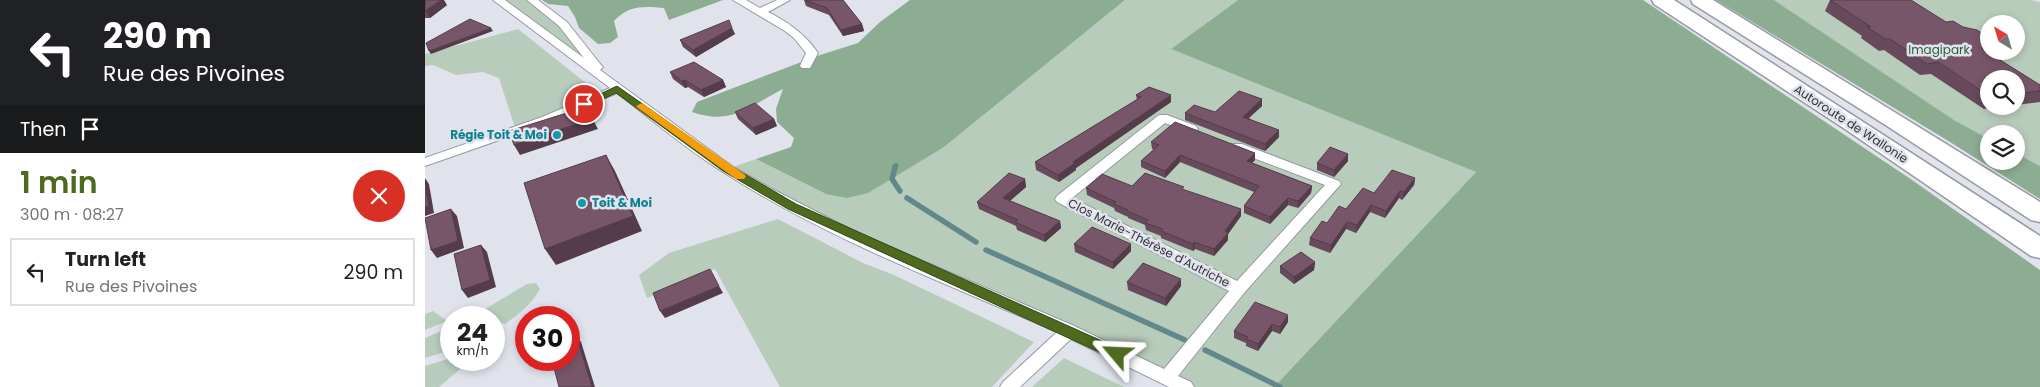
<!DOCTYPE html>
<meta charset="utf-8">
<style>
:root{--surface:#fff;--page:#f6f6f6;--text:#202124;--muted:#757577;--line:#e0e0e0;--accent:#4d6a1e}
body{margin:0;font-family:Poppins,sans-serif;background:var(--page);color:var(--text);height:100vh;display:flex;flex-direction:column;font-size:19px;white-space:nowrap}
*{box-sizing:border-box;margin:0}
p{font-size:16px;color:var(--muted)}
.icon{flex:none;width:28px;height:28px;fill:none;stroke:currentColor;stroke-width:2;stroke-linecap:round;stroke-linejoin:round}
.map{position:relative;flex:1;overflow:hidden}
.sheet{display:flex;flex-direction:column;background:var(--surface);width:425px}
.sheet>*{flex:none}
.hud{background:#202124;color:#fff;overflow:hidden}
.needle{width:32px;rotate:322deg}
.buttons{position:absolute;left:1555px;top:15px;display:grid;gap:10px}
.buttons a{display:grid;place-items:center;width:45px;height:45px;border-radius:50%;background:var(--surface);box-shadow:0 2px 8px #0003;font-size:25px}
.speed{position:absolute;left:15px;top:306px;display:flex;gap:10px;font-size:25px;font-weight:700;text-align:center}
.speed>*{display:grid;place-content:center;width:65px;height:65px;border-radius:50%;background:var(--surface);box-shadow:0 2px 8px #0003;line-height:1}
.speed small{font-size:12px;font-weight:400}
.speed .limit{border:8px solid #d22;background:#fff;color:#111}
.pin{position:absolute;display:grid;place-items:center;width:42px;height:42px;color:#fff;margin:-21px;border:2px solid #fff;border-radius:50%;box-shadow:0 1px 5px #0007}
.me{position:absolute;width:55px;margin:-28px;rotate:296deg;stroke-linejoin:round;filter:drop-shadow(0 0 4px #0008)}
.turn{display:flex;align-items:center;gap:18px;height:105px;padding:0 20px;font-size:22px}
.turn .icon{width:65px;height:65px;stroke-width:2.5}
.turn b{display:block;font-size:35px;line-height:42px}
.then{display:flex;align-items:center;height:48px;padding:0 20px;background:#0003;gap:10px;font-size:19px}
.round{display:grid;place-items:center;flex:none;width:52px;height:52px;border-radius:26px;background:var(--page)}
.headline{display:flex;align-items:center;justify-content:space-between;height:85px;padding:0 20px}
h1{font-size:30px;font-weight:600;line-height:38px;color:var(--accent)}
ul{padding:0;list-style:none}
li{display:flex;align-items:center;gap:15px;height:68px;margin:0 10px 8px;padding:0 10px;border:2px solid var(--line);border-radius:0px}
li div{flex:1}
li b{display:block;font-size:19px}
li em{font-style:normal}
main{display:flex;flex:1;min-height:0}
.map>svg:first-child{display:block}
.green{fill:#b8ccbb;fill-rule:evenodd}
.forest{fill:#8cad92}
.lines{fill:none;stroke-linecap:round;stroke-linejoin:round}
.stream-far1{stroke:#64888a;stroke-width:4.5}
.stream{stroke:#64888a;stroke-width:5.5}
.street-casing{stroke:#979aa3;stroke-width:2}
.highway-casing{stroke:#979aa3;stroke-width:3}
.street{fill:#fff;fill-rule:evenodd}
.highway{fill:#fff;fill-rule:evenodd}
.wall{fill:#674a5b}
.shaded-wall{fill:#543c4a}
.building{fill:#78566a;stroke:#543c4a}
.route{fill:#4d6a1e;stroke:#324514}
.slow{fill:#f59e0b}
.culture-dot{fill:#0f9aa8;stroke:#e0e3ec;stroke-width:2}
.labels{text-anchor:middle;stroke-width:5;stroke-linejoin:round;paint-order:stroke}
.park-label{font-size:12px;fill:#2b5e38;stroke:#e0e3ec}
.street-label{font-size:12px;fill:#343539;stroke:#e0e3ec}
.culture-label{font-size:12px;font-weight:bold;fill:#0d838f;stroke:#e0e3ec;text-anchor:end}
</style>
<main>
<section class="sheet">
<div class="hud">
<div class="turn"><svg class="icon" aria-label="left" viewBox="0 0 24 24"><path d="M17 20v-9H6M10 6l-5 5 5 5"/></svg><div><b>290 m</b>Rue des Pivoines</div></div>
<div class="then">Then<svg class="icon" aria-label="arrive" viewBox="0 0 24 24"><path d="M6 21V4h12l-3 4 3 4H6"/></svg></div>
</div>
<div class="headline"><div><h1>1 min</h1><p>300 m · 08:27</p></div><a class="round" style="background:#d93025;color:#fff"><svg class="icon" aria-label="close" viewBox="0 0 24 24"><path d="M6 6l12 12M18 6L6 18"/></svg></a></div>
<ul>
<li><svg class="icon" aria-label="left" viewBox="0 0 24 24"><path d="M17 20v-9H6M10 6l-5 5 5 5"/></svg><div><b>Turn left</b><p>Rue des Pivoines</p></div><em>290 m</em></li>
</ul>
</section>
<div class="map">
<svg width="1615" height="387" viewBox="0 0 1615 387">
<rect width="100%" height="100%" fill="#e0e3ec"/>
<!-- green -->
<path class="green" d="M73,0H107L118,7L192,89Z
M700,0H813L746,49L1051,172L852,384L855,387H760L481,260L302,169L331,159L401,194L519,147Z
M1349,0H1606L1615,2V166L1591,153V134H1564V139L1529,120ZM1564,24H1591V51H1564ZM1564,79H1591V106H1564Z
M93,29L171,91L176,97L91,131L74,78L58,72L31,75L8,65L0,66V54Z
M353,219L438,263L469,275L609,342L567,387H355L290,269L222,298L214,275L244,253Z
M111,283L115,289C107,304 93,315 80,324L69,321V318L54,316L55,312L102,284Z
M8,311L22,321L0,330V314Z
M26,327V350L0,358V338Z
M26,358V360H46L14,387H0V366Z
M639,358L699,387H607Z"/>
<!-- forest -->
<path class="forest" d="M117,0H298L244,20L239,8C219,6 203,5 189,21L193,37L185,43L173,44L154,28L150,17L143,6L123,4Z
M485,0H700L519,147L443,193L422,198L401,194L331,159L366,147L369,138L352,122L351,109L358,89C324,106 308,126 267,112L272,102L392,56L433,43L455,22Z
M813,0H1218L1487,180L1615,270V387H855L851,385L1051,172L746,49Z
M1291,0H1349L1529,120L1564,139V161H1591V153L1615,166V199L1525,142Z"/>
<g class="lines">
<!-- stream-far1 -->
<path class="stream-far1" d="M469,169L471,165"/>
<!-- stream -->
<path class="stream" d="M470,167L467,179L475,191
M482,198L551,242
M561,250L760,340
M780,350L855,387"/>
<!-- street casing -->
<g class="street-casing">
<path id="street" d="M68,0H80L159,58L134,26L102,0H113L142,22L176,65L178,67L175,70L307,166L347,189L431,232L647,325L739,369L804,291L632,202L630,199L632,196L734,115H742L771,126L773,129L767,133L740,123L647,198L812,281L900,185L807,150L806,147L807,144H817L914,181L916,184L819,293L753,376L766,382L769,387H744L646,339L595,387H575L578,382L632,332C520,283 402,239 298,172C261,149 227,120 192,93L126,122L0,166V158L117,117L185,88Z
M308,0H321L335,8L352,0H365L343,12C363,22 380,34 393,53L385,68H377L375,66L381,53L369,38L360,31Z"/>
</g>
<!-- highway casing -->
<g class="highway-casing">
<path id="highway" d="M1227,0H1249L1615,236V258L1606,256L1420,129L1229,4Z
M1266,0H1288L1615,202V222L1606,220L1459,124L1268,4Z"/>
</g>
<!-- street -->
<use href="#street" class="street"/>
<!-- highway -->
<use href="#highway" class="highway"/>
</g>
<!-- wall -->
<path class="wall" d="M0,0L22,5L5,18H0Z
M379,0H418L437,24L439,31L418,36L404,15L381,6Z
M1405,0L1521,22L1538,27L1564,38V51H1571L1568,56L1615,85V102L1591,105V79H1564V106H1582L1559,109L1506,74L1495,75L1459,50L1454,51L1436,38L1437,36L1400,11Z
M307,28L310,34L271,57L258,47L255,40Z
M245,72L298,80L301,87L279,97L263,87L260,88L248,79Z
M711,95L746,102L651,168V170L634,182L611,170L610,162L712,100Z
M837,99V106L824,118L854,137L840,151L760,120V113L790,112Z
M310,112L349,119L352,126L331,135L313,119Z
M726,142L830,153V160L827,163L887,186L886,193L873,208L863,205L845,224L819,213V206L829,192L755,162L740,178L716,167V161L729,149H727Z
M923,154V161L909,177L892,170V163Z
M990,178L989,185L977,200L974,198L960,218L945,212L931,233L921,229L905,253L884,245L885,238L902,223L921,209L949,193Z
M600,179L601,187L585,201L635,221L636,228L620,242L592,230L591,226L554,209L552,202Z
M707,186L759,190L816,216L803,234V240L789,256L770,249L768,251L736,238V236L721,230L720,225L703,218V217L690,211L689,208L662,195L661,188Z
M649,244H706V251L688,269L650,252Z
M890,262L889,270L869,284L855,273V266Z
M702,282L756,286L741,306L703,290Z
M863,315V322L855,334L847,331L833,351L821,346V343L809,338V331Z"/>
<!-- shaded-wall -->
<path class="shaded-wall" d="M16,0H19L22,5L5,18L1,11Z
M437,24L439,31L418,36L416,30Z
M66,28L68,31L6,54L4,51Z
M307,28L310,34L271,57L268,50Z
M260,80L263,87L260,88L257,81Z
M298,80L301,87L279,97L276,90Z
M746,95V102L651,168V170L634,182L633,175L648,162Z
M837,99V106L818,123V117Z
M161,107L173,129L95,155L89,145Z
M349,119L352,126L331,135L328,128Z
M854,130V137L840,151V144Z
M830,153V160L822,168V161Z
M923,154V161L909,177V170Z
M181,155L190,171L217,231L131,265L120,249Z
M755,155V162L740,178V171Z
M0,178L4,184L9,213L0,216Z
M990,178L989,185L977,200L979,192Z
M600,179L601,187L580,205L578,198Z
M887,186L886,193L873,208V201Z
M975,191L974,198L960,218L961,211Z
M863,198V205L845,224V217Z
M946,205L945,212L931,233L932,225Z
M26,209L32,216L39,248L12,258L6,250Z
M816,209V216L803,234V240L789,256V249L800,231Z
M635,221L636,228L620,242L619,235Z
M922,222L921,229L905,253L906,245Z
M769,242L770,249L768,251V244Z
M706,244V251L688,269V262Z
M56,245L62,252L71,287L43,298L37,290Z
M890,262L889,270L869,284V277Z
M756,279V286L741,306L740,298Z
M294,286L298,293L240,318L235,311Z
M863,315V322L855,334V327Z
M847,324V331L833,351V344Z
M151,335L156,342L170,387H167Z"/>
<!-- building -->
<path class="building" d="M0,0H16L0,11Z
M380,0H418L437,24L416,30L402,8Z
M1405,0H1486L1521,22L1528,21L1538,27L1552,30L1564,38V48H1556L1615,85V91L1591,94V79H1564V96L1513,62L1502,64L1465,39H1460L1442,27H1446Z
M45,19L66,28L4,51L1,43Z
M304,20L307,28L268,50L255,40Z
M269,62L298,80L276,90L260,80L257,81L245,72Z
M724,87L746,95L648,162L650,163L633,175L610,162L716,97L711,95Z
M814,91L837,99L818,117L854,130L840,144L760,113L769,105L790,112Z
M330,103L349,119L328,128L310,112Z
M161,107L167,119L89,145L84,131Z
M750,122L830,153L822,161L887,186L873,201L863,198L845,217L819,206L834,186L755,155L740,171L716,161L734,145L726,142Z
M905,147L923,154L909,170L892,163Z
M181,155L208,216L120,249L99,183Z
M967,170L990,178L979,192L975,191L961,211L946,205L932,225L922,222L906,245L885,238L897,221L902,223L914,206L921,209L938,188L949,193Z
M584,173L600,179L578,198L635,221L619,235L590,222L593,220L552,202Z
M720,173L759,187L757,189L816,209L800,231L803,233L789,249L769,242L768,244L736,231L738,229L720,223L723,220L702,211L703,210L689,204L691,202L661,188L677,174L707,186Z
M0,185L4,206L0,207Z
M26,209L33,241L6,250L0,218Z
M667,227L706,244L688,262L649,244Z
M56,245L65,280L37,290L29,254Z
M876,252L890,262L869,277L855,266Z
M718,263L756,279L740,298L702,282Z
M285,269L294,286L235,311L228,293Z
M830,302L863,315L855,327L847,324L833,344L821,339L823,337L809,331Z
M151,335L167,387H134L127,360H144V338Z"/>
<!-- route -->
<path class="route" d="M192,86L306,166L371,204L697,350L699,354L697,358L692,360L687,358L363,209L298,171L191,93L163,106H155L154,104Z"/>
<!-- slow -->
<path class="slow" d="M217,103L319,174L321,176L319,179H311L213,108L211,106Z"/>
<!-- markers -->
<g class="culture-dot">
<circle cx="132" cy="135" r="5"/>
<circle cx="157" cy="203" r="5"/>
</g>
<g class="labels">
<!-- park labels -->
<g class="park-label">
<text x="1514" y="54">Imagipark</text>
</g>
<!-- street labels -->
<g class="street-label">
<text transform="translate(1426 124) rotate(33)" y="4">Autoroute de Wallonie</text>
<text transform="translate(724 243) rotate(27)" y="4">Clos Marie-Thérèse d'Autriche</text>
</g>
<!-- culture labels -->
<g class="culture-label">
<text x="122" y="139">Régie Toit &amp; Moi</text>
<text x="167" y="207" text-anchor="start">Toit &amp; Moi</text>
</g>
</g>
</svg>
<div class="buttons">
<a><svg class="needle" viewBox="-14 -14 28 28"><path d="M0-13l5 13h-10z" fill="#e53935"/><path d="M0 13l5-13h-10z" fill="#757577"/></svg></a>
<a><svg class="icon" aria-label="search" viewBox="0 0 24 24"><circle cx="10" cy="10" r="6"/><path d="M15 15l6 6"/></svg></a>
<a><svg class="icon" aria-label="layers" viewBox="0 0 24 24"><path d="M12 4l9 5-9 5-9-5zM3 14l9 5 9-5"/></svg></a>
</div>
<div class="speed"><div>24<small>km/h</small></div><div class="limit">30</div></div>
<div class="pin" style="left:159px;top:104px;background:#d93025"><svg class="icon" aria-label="arrive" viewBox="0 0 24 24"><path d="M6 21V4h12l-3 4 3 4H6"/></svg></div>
<svg class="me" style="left:692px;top:354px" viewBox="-20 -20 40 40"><path d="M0-17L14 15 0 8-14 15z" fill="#4d6a1e" stroke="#fff" stroke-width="4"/></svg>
</div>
</main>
